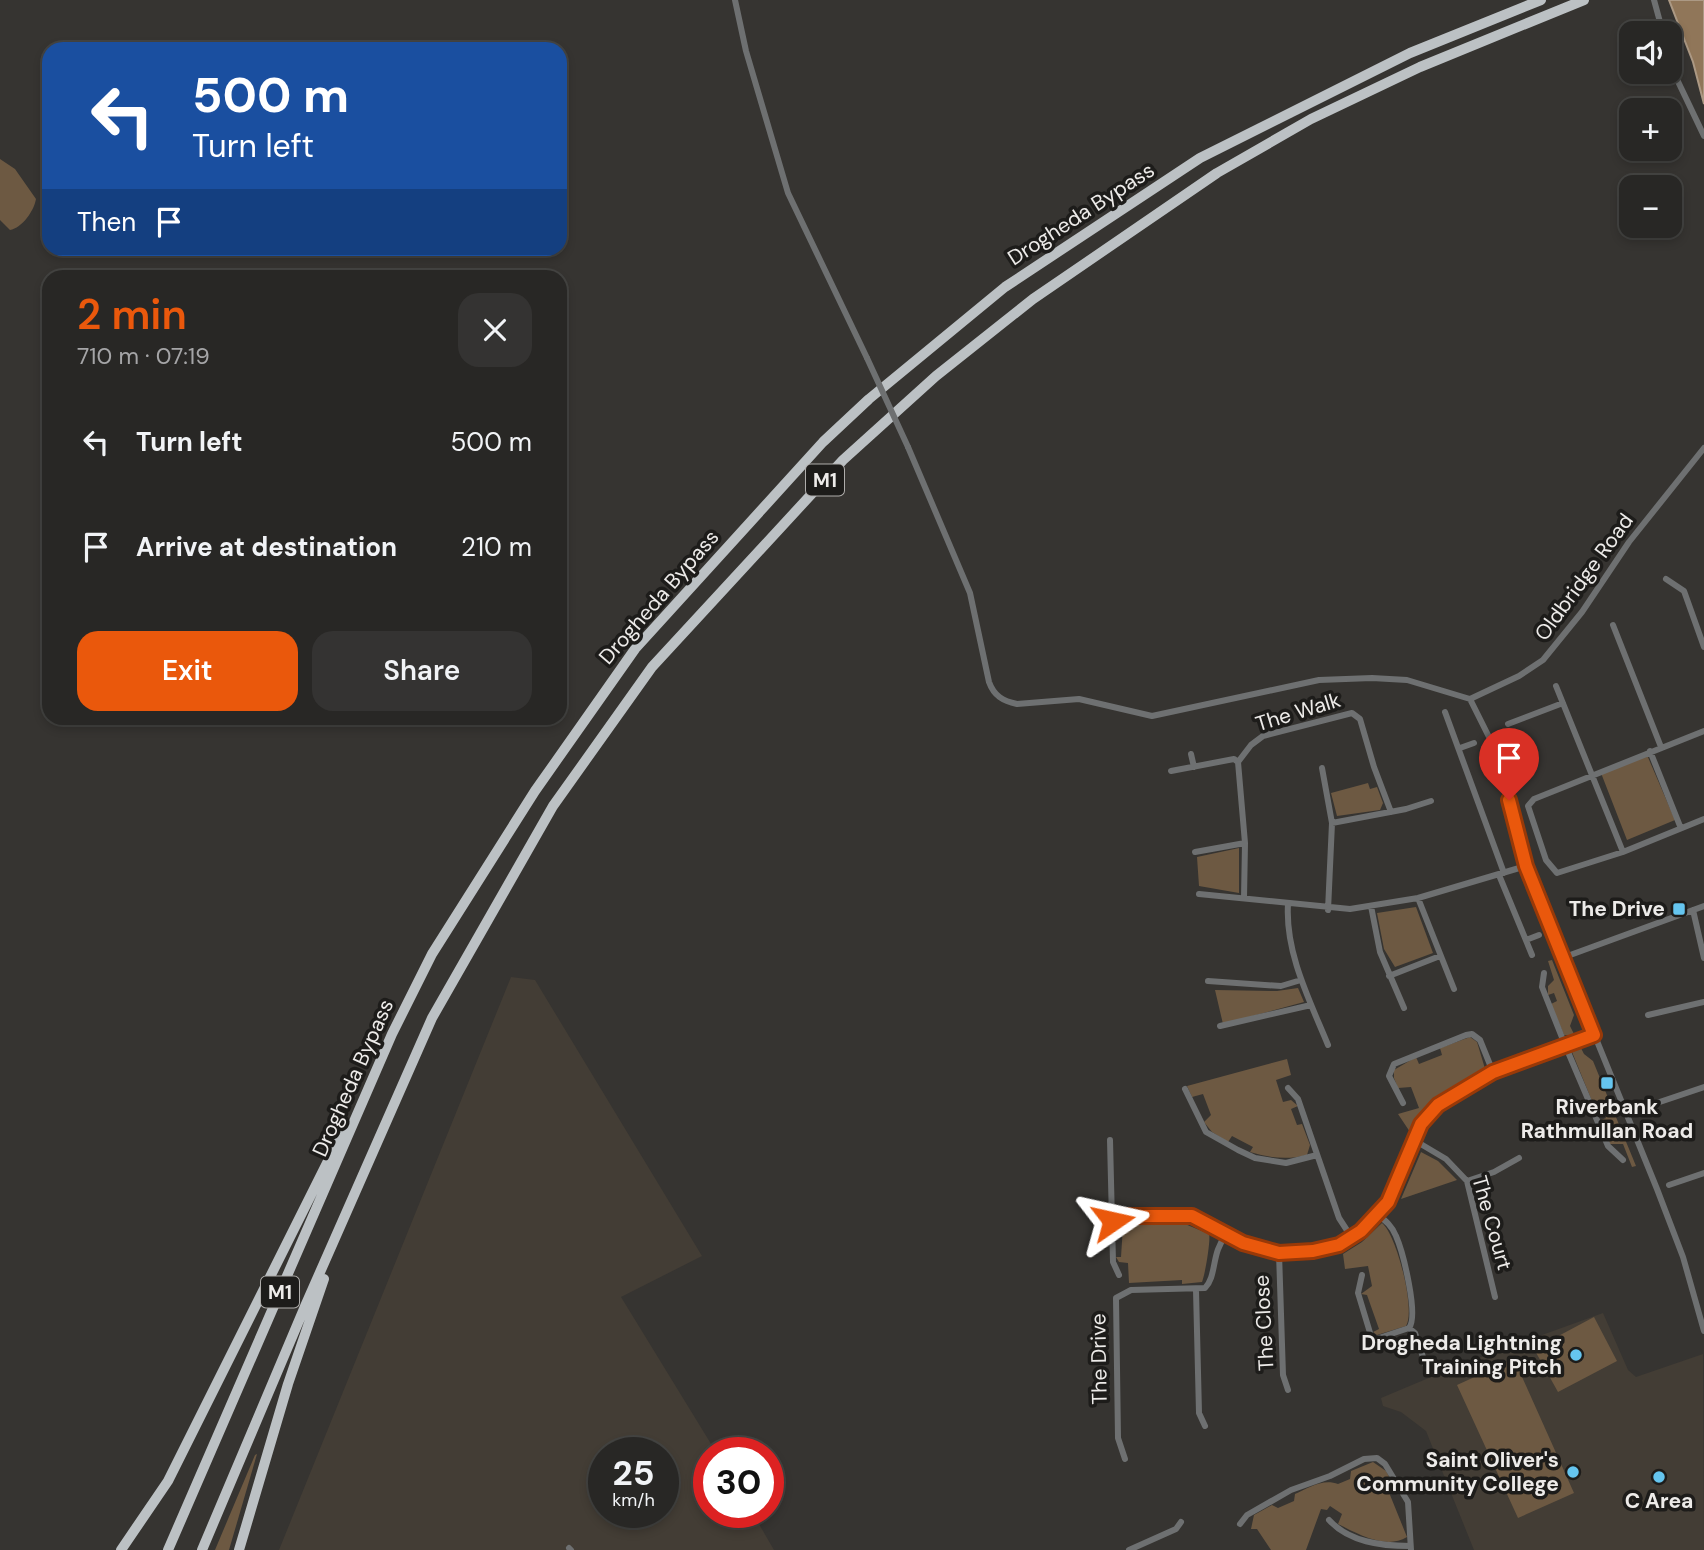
<!DOCTYPE html>
<meta charset="utf-8">
<style>
:root{--surface:#282725;--page:#343332;--text:#f1f3f6;--muted:#a5a5a7;--line:#444442;--accent:#ea580c}
body{margin:0;font-family:"DM Sans",sans-serif;background:var(--page);color:var(--text);height:100vh;display:flex;flex-direction:column;font-size:26px;white-space:nowrap}
*{box-sizing:border-box;margin:0}
p{font-size:23px;color:var(--muted)}
.icon{flex:none;width:38px;height:38px;fill:none;stroke:currentColor;stroke-width:2;stroke-linecap:round;stroke-linejoin:round}
.map{position:relative;flex:1;overflow:hidden}
.details{position:absolute;left:42px;top:270px;width:525px;height:455px;display:flex;flex-direction:column;background:var(--surface);border-radius:21px;box-shadow:0 4px 10px #0003,0 0 0 2px var(--line)}
.details>*{flex:none}
.hud{position:absolute;left:42px;top:42px;width:525px;height:214px;border-radius:21px;box-shadow:0 4px 10px #0003,0 0 0 2px var(--line);background:#1a4fa0;color:#fff;overflow:hidden}
.buttons{position:absolute;left:1619px;top:21px;display:grid;gap:14px}
.buttons a{display:grid;place-items:center;width:63px;height:63px;border-radius:14px;background:var(--surface);box-shadow:0 4px 10px #0003,0 0 0 2px var(--line);font-size:35px}
.speed{position:absolute;left:588px;top:1437px;display:flex;gap:14px;font-size:35px;font-weight:700;text-align:center}
.speed>*{display:grid;place-content:center;width:91px;height:91px;border-radius:50%;background:var(--surface);box-shadow:0 4px 10px #0003,0 0 0 2px var(--line);line-height:1}
.speed small{font-size:18px;font-weight:400}
.speed .limit{border:10px solid #d22;background:#fff;color:#111}
.pin{position:absolute;display:grid;place-items:center;width:60px;height:60px;color:#fff;margin:-72px -30px;border-radius:50% 50% 50% 0;rotate:-45deg;box-shadow:0 0 7px #0007}
.pin .icon{rotate:45deg}
.me{position:absolute;width:77px;margin:-38px;rotate:79deg;stroke-linejoin:round;filter:drop-shadow(0 0 5px #0008)}
.turn{display:flex;align-items:center;gap:24px;height:147px;padding:0 35px;font-size:32px}
.turn .icon{width:91px;height:91px;stroke-width:2.5}
.turn b{display:block;font-size:49px;line-height:60px}
.then{display:flex;align-items:center;height:66px;padding:0 35px;background:#0003;gap:14px;font-size:26px}
.round{display:grid;place-items:center;flex:none;width:74px;height:74px;border-radius:21px;background:var(--page)}
.summary{display:flex;align-items:center;justify-content:space-between;height:119px;padding:0 35px}
h1{font-size:42px;font-weight:600;line-height:52px;color:var(--accent)}
.primary-button{display:flex;gap:14px;margin-top:auto;padding:14px 35px}
.primary-button a{flex:1;height:80px;border-radius:21px;background:var(--accent);color:#fff;font-size:28px;font-weight:600;line-height:80px;text-align:center}
.primary-button a+a{background:var(--page);color:var(--text)}
ul{padding:0;list-style:none}
li{display:flex;align-items:center;gap:21px;height:105px;padding:0 35px}
li div{flex:1}
li b{display:block;font-size:26px}
li em{font-style:normal}
.map>svg:first-child{display:block}
.built{fill:#433d35;fill-rule:evenodd}
.green{fill:#6d5942}
.water{fill:#907659;stroke:#ac9984;stroke-width:2}
.lines{fill:none;stroke-linecap:round;stroke-linejoin:round}
.minor{stroke:#6e7071;stroke-width:6}
.motorway{stroke:#bcc1c4;stroke-width:10}
.minor-bridge{stroke:#6e7071;stroke-width:6}
.route-casing{stroke:#983908;stroke-width:18}
.route{stroke:#ea580c;stroke-width:12}
.poi-dot{fill:#65c5ef;stroke:#1d1c1a;stroke-width:2.5}
.labels{text-anchor:middle;stroke-width:7;stroke-linejoin:round;paint-order:stroke}
.shield{fill:#1d1c1a;stroke:#afadab;stroke-width:2}
.shield-label{font-size:19px;font-weight:bold;fill:#edebe9}
.street-label{font-size:21px;fill:#edebe9;stroke:#1d1c1a}
.poi-label{font-size:21px;font-weight:bold;fill:#edebe9;stroke:#1d1c1a;text-anchor:end}
</style>
<div class="map">
<svg width="1704" height="1550" viewBox="0 0 1704 1550">
<rect width="100%" height="100%" fill="#363431"/>
<!-- built -->
<path class="built" d="M511,977L535,980L702,1256L621,1297L716,1452H709V1512H752L774,1550H279ZM604,1452H663V1512H604Z
M1603,1313L1628,1370L1636,1377L1703,1354L1704,1550H1474L1426,1431L1401,1412L1383,1406L1381,1398L1462,1364Z"/>
<!-- green -->
<path class="green" d="M0,159L15,169L36,199C34,211 22,228 10,230L0,220Z
M1647,755L1675,820L1627,840L1601,773Z
M1368,783L1370,789L1377,787L1383,803L1380,810L1337,816L1331,793Z
M1239,848V893L1199,886L1197,857Z
M1416,907L1433,953L1395,967L1384,949L1377,913Z
M1552,960L1574,1015L1570,1026L1575,1036L1564,1035L1551,1004L1557,1001L1554,993L1548,995V986L1554,980L1548,961Z
M1298,988L1304,1002L1223,1024L1215,990L1277,991Z
M1470,1037L1477,1042L1486,1072L1431,1106L1412,1135L1398,1114L1419,1108L1411,1087L1398,1088L1394,1078V1070L1416,1057L1419,1064L1442,1055L1440,1048Z
M1579,1044L1584,1054L1593,1061L1636,1166L1632,1167L1623,1144H1610L1601,1120L1606,1118L1600,1104L1594,1106L1572,1052V1047Z
M1287,1059L1291,1075L1276,1080L1283,1102L1291,1100L1298,1106L1291,1109L1297,1125L1302,1124L1310,1145L1307,1155C1287,1160 1270,1158 1250,1152L1253,1147L1232,1136L1228,1142L1212,1132L1204,1122L1211,1115L1203,1094L1192,1097L1187,1086Z
M1421,1152L1438,1161L1457,1180L1401,1199Z
M1164,1223L1185,1224L1209,1234C1211,1239 1205,1275 1202,1282L1182,1284V1280L1129,1283L1128,1263L1119,1262L1116,1257H1121L1123,1226Z
M1382,1223C1397,1235 1416,1311 1406,1326L1377,1335L1373,1332L1379,1329L1367,1295L1361,1294L1372,1286L1368,1266L1345,1269L1343,1254L1362,1242Z
M1594,1317L1617,1361L1558,1392L1534,1349Z
M1514,1359L1574,1493L1518,1518L1457,1385Z
M257,1454L229,1550H215L255,1455Z
M1373,1462L1386,1471L1392,1482L1386,1485L1407,1537C1386,1550 1358,1534 1338,1524L1342,1514L1330,1506L1327,1510L1321,1509L1306,1550H1271L1257,1529H1251L1254,1515L1272,1505L1278,1508L1294,1501L1295,1494C1308,1488 1323,1478 1338,1484L1350,1479L1351,1471Z"/>
<!-- water -->
<path class="water" d="M1669,0H1704V104L1693,62Z"/>
<g class="lines">
<!-- minor -->
<path class="minor" d="M735,0L746,51L788,193L867,358
M1654,0L1663,33
M1670,55L1673,71L1704,136
M908,447L970,593L989,682C994,696 1003,701 1017,704L1079,699L1152,716L1319,680L1372,678L1407,680L1470,699L1497,753L1526,866L1657,1189L1683,1257L1704,1331
M1666,579L1684,591L1704,647
M1613,625L1661,747
M1556,686L1623,852
M1470,699L1519,676L1543,660L1582,612L1629,542L1704,448
M1445,712L1504,873
M1508,724L1563,703
M1704,731L1534,799L1528,806L1546,860L1557,873L1623,852L1704,819
M1460,748L1474,743
M1650,751L1680,826
M1191,754L1194,767
M1238,762L1245,843L1244,898
M1322,768L1332,823L1328,910
M1171,771L1234,759L1238,762L1251,745L1263,736L1352,713L1360,719L1374,767L1391,812
M1332,823L1406,809L1431,801
M1195,852L1245,843
M1499,875L1532,955
M1199,894L1350,909L1418,898L1526,866
M1418,898L1454,989
M1288,904C1285,953 1310,1001 1328,1045
M1371,906L1380,952L1404,1008
M1693,910L1704,958
M1526,940L1539,935
M1562,958L1704,906
M1544,973L1542,987L1565,1045L1608,1146L1623,1160
M1389,976L1440,956
M1208,981L1281,986L1301,980
M1648,1015L1704,1002
M1220,1026L1311,1005
M1288,1088L1298,1099L1339,1218L1352,1238
M1185,1089L1206,1132L1238,1150L1255,1158L1286,1163L1317,1155
M1403,1103L1389,1076L1394,1064L1466,1035L1472,1034L1480,1040L1493,1072
M1627,1113L1704,1087
M1110,1140L1113,1262L1119,1275
M1414,1140L1446,1159L1467,1181L1495,1297
M1467,1181L1494,1172L1519,1158
M1669,1185L1704,1173
M1113,1216C1138,1215 1168,1211 1193,1217C1205,1220 1214,1228 1225,1235C1254,1252 1289,1256 1322,1249C1406,1232 1390,1156 1432,1110C1461,1079 1552,1044 1594,1035
M1279,1253L1283,1375L1288,1390
M1362,1275L1358,1293L1371,1336L1376,1339L1409,1328C1419,1316 1403,1252 1396,1236C1392,1226 1386,1221 1378,1215
M1196,1290L1199,1413L1205,1426
M1409,1328L1415,1333L1427,1369
M1125,1459L1118,1438L1116,1298L1131,1290L1205,1288C1217,1276 1211,1253 1226,1235
M1329,1520C1349,1542 1381,1546 1410,1546
M1240,1524L1247,1515L1291,1490L1330,1476L1364,1459L1377,1458L1385,1464L1408,1502L1411,1550
M569,1548L571,1550
M1129,1550L1176,1529L1181,1522"/>
<!-- motorway -->
<path class="motorway" d="M121,1550L168,1481L342,1133
M168,1550L392,1034L432,954L535,791L635,649L823,442L869,399L1005,287L1200,158L1410,53L1541,0
M202,1550L306,1304L432,1018L553,806L652,667L843,460L936,376L1033,299L1217,173L1311,119L1420,67L1584,0
M239,1550L288,1384L324,1279"/>
<!-- minor-bridge -->
<path class="minor-bridge" d="M867,358L908,447"/>
</g>
<g class="lines">
<!-- route casing -->
<g class="route-casing">
<path id="route" d="M1113,1221V1216H1192L1243,1243L1279,1253L1313,1251L1339,1245L1361,1231L1388,1202L1421,1124L1438,1105L1493,1072L1594,1035L1526,866L1509,800"/>
</g>
<!-- route -->
<use href="#route" class="route"/>
</g>
<!-- markers -->
<g class="poi-dot">
<rect x="1672" y="902" width="14" height="14" rx="3.5"/>
<rect x="1600" y="1076" width="14" height="14" rx="3.5"/>
<circle cx="1576" cy="1355" r="7"/>
<circle cx="1573" cy="1472" r="7"/>
<circle cx="1659" cy="1477" r="7"/>
</g>
<g class="labels">
<!-- shield labels -->
<g class="shield">
<rect x="806" y="464.5" width="38" height="31" rx="5"/>
<rect x="261" y="1276.5" width="38" height="31" rx="5"/>
</g>
<g class="shield-label">
<text x="825" y="487">M1</text>
<text x="280" y="1299">M1</text>
</g>
<!-- street labels -->
<g class="street-label">
<text transform="translate(1081 214) rotate(-33)" y="7">Drogheda Bypass</text>
<text transform="translate(1584 577) rotate(-54)" y="7">Oldbridge Road</text>
<text transform="translate(659 597) rotate(-49)" y="7">Drogheda Bypass</text>
<text transform="translate(1298 712) rotate(-17)" y="7">The Walk</text>
<text transform="translate(353 1078) rotate(-66)" y="7">Drogheda Bypass</text>
<text transform="translate(1492 1223) rotate(74)" y="7">The Court</text>
<text transform="translate(1264 1323) rotate(-93)" y="7">The Close</text>
<text transform="translate(1099 1359) rotate(-91)" y="7">The Drive</text>
</g>
<!-- poi labels -->
<g class="poi-label">
<text x="1665" y="916">The Drive</text>
<text x="1607" y="1114" text-anchor="middle">Riverbank<tspan x="1607" dy="24">Rathmullan Road</tspan></text>
<text x="1562" y="1350">Drogheda Lightning<tspan x="1562" dy="24">Training Pitch</tspan></text>
<text x="1559" y="1467">Saint Oliver's<tspan x="1559" dy="24">Community College</tspan></text>
<text x="1659" y="1508" text-anchor="middle">C Area</text>
</g>
</g>
</svg>
<div class="buttons">
<a><svg class="icon" aria-label="sound" viewBox="0 0 24 24"><path d="M4 9h4l5-4v14l-5-4H4zM17 9q2 3 0 6"/></svg></a>
<a>+</a>
<a>−</a>
</div>
<div class="speed"><div>25<small>km/h</small></div><div class="limit">30</div></div>
<div class="pin" style="left:1509px;top:800px;background:#d93025"><svg class="icon" aria-label="arrive" viewBox="0 0 24 24"><path d="M6 21V4h12l-3 4 3 4H6"/></svg></div>
<svg class="me" style="left:1113px;top:1221px" viewBox="-20 -20 40 40"><path d="M0-17L14 15 0 8-14 15z" fill="#ea580c" stroke="#fff" stroke-width="4"/></svg>
<div class="hud">
<div class="turn"><svg class="icon" aria-label="left" viewBox="0 0 24 24"><path d="M17 20v-9H6M10 6l-5 5 5 5"/></svg><div><b>500 m</b>Turn left</div></div>
<div class="then">Then<svg class="icon" aria-label="arrive" viewBox="0 0 24 24"><path d="M6 21V4h12l-3 4 3 4H6"/></svg></div>
</div>
<section class="details">
<div class="summary"><div><h1>2 min</h1><p>710 m · 07:19</p></div><a class="round"><svg class="icon" aria-label="close" viewBox="0 0 24 24"><path d="M6 6l12 12M18 6L6 18"/></svg></a></div>
<ul>
<li><svg class="icon" aria-label="left" viewBox="0 0 24 24"><path d="M17 20v-9H6M10 6l-5 5 5 5"/></svg><div><b>Turn left</b></div><em>500 m</em></li>
<li><svg class="icon" aria-label="arrive" viewBox="0 0 24 24"><path d="M6 21V4h12l-3 4 3 4H6"/></svg><div><b>Arrive at destination</b></div><em>210 m</em></li>
</ul>
<div class="primary-button"><a>Exit</a><a>Share</a></div>
</section>
</div>
